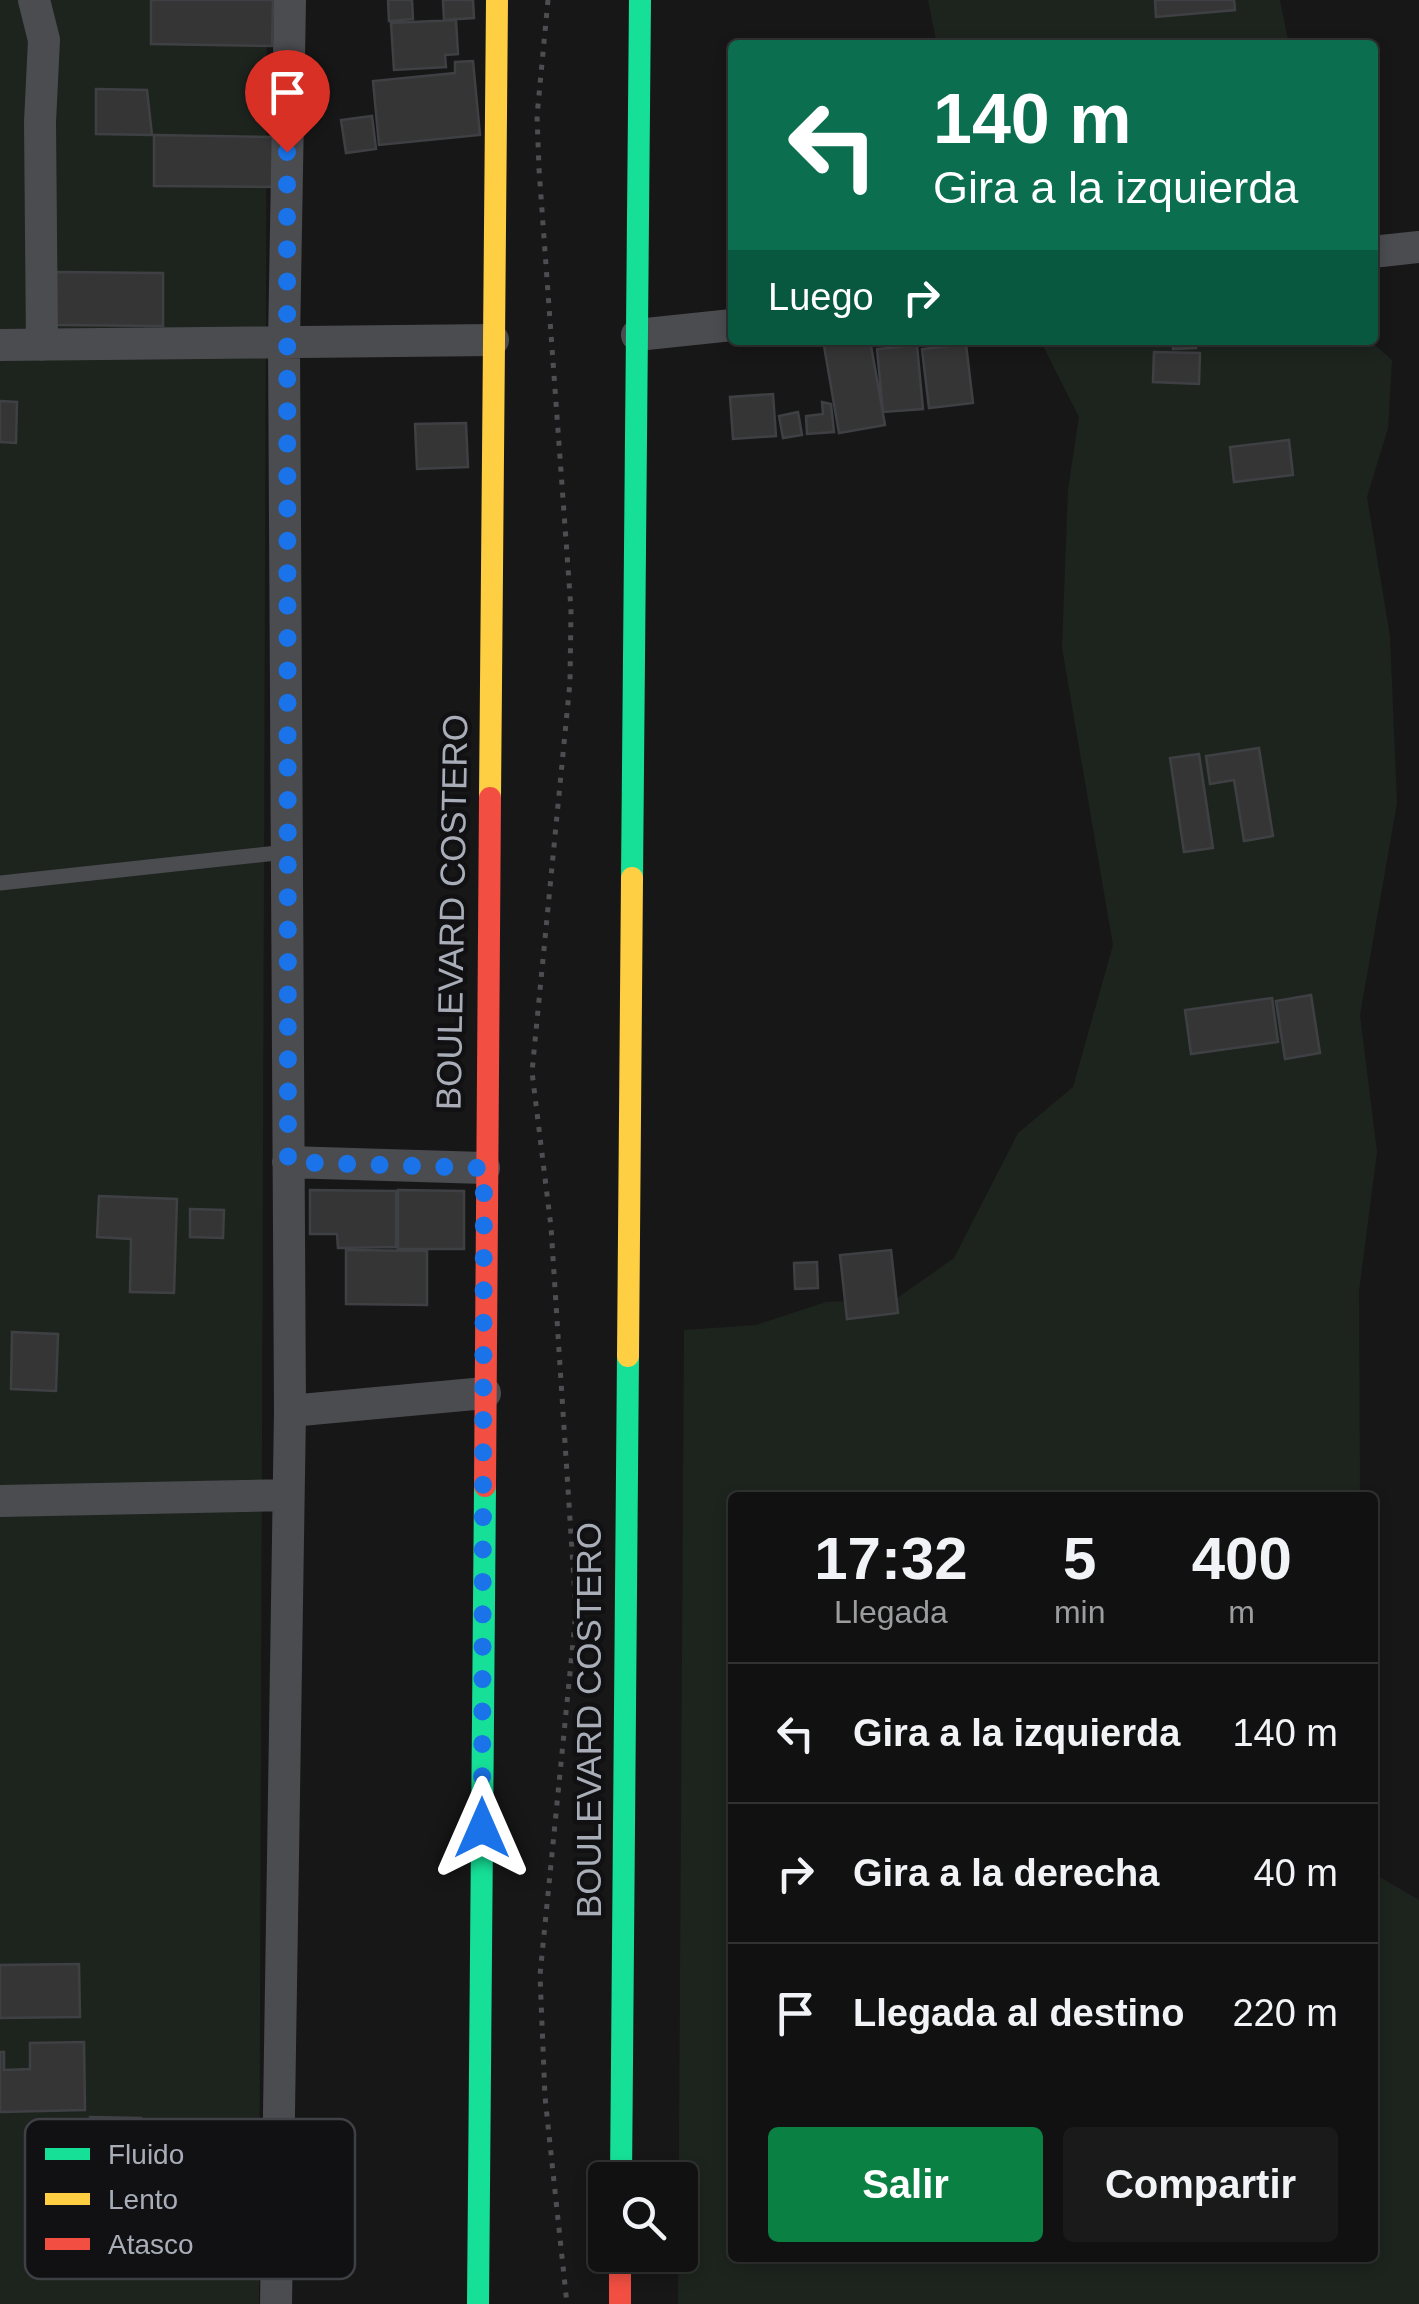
<!DOCTYPE html>
<html lang="es">
<style>
:root{--surface:#111;--page:#1a1a1a;--text:#f1f3f6;--muted:#9c9d9f;--line:#303131;--accent:#0b8043}
body{margin:0;font-family:Arial,sans-serif;background:var(--page);color:var(--text);height:100vh;display:flex;flex-direction:column;font-size:38px;white-space:nowrap}
*{box-sizing:border-box;margin:0}
p{font-size:32px;color:var(--muted)}
.icon{flex:none;width:55px;height:55px;fill:none;stroke:currentColor;stroke-width:2;stroke-linecap:round;stroke-linejoin:round}
.map{position:relative;flex:1;overflow:hidden}
.drawer{position:absolute;left:728px;top:1492px;width:650px;height:770px;display:flex;flex-direction:column;background:var(--surface);border-radius:10px;box-shadow:0 5px 15px #0003,0 0 0 2px var(--line)}
.drawer>*{flex:none}
.guide{position:absolute;left:728px;top:40px;width:650px;height:305px;border-radius:10px;box-shadow:0 5px 15px #0003,0 0 0 2px var(--line);background:#0b6e4f;color:#fff;overflow:hidden}
.fabs{position:absolute;left:588px;top:2162px;display:grid;gap:20px}
.fabs a{display:grid;place-items:center;width:110px;height:110px;border-radius:10px;background:var(--surface);box-shadow:0 5px 15px #0003,0 0 0 2px var(--line);font-size:50px}
.pin{position:absolute;display:grid;place-items:center;width:85px;height:85px;color:#fff;margin:-102px -42px;border-radius:50% 50% 50% 0;rotate:-45deg;box-shadow:0 0 10px #0007}
.pin .icon{rotate:45deg}
.me{position:absolute;width:110px;margin:-55px;rotate:0deg;stroke-linejoin:round;filter:drop-shadow(0 0 8px #0008)}
.turn{display:flex;align-items:center;gap:35px;height:210px;padding:0 40px;font-size:45px}
.turn .icon{width:130px;height:130px;stroke-width:2.5}
.turn b{display:block;font-size:70px;line-height:85px}
.then{display:flex;align-items:center;height:95px;padding:0 40px;background:#0003;gap:20px;font-size:38px}
.eta{display:flex;justify-content:space-evenly;align-items:center;height:170px;text-align:center}
.eta b{font-size:60px;font-weight:700;line-height:70px}
.button{display:flex;gap:20px;margin-top:auto;padding:20px 40px}
.button a{flex:1;height:115px;border-radius:10px;background:var(--accent);color:#fff;font-size:40px;font-weight:700;line-height:115px;text-align:center}
.button a+a{background:var(--page);color:var(--text)}
ul{padding:0;list-style:none}
li{display:flex;align-items:center;gap:30px;height:140px;padding:0 40px;border-top:2px solid var(--line)}
li div{flex:1}
li b{display:block;font-size:38px}
li em{font-style:normal}
.map>svg:first-child{display:block}
.green{fill:#1d241e}
.building{fill:#353536;stroke:#3f4043;stroke-width:2.5}
.lines{fill:none;stroke-linecap:round;stroke-linejoin:round}
.path{stroke:#4d4e52;stroke-width:5;stroke-dasharray:5 8;stroke-linecap:butt}
.lane{stroke:#4b4c50;stroke-width:15}
.street{stroke:#4b4c50;stroke-width:32}
.fast{stroke:#16e098;stroke-width:22}
.slow{stroke:#ffcf43;stroke-width:22}
.jam{stroke:#f24e42;stroke-width:22}
.route{stroke:#1a73e8;stroke-width:18;stroke-dasharray:0 32.4}
.labels{text-anchor:middle;stroke-width:9;stroke-linejoin:round;paint-order:stroke}
.street-label{font-size:35px;fill:#a8adb8;stroke:#111113}
.key{fill:#111113;stroke:#3e4045;stroke-width:2.5}
.key-label{font-size:28px;fill:#a8adb8}
</style>
<div class="map">
<svg width="1419" height="2304" viewBox="0 0 1419 2304">
<rect width="100%" height="100%" fill="#171717"/>
<!-- green -->
<path class="green" d="M0,0H267L259,2304H0Z
M928,0H1280L1289,45H937Z
M1040,340H1369L1392,360L1388,428L1367,497L1390,636L1397,803L1360,1015L1377,1152L1359,1291L1360,1497L732,1498V2258H1372L1373,1873L1419,1900V2304H678L684,1330L756,1325L826,1302L896,1299L954,1258L1018,1133L1073,1087L1113,945L1062,648L1068,489L1079,417Z"/>
<!-- building -->
<path class="building" d="M151,0H273L272,46L151,44Z
M388,0H412L413,19L389,21Z
M443,0H473L474,18L444,20Z
M1155,0H1234L1235,10L1156,17Z
M456,20L458,54L445,55L446,67L394,70L391,23Z
M473,61L480,135L379,145L373,81L455,73V62Z
M96,89L147,90L152,135L96,134Z
M372,116L376,149L346,153L341,120Z
M154,135L277,137V187L154,186Z
M56,272L163,273V326L56,325Z
M823,340H870L885,425L839,433Z
M1173,340H1196V348L1173,349Z
M966,344L973,403L929,408L922,349Z
M917,345L923,409L883,412L877,349Z
M1154,352L1200,353L1199,384L1153,382Z
M773,394L776,436L733,439L730,397Z
M0,401L17,402L16,443L0,442Z
M822,402L831,404L834,432L807,434L806,416L823,414Z
M798,412L802,435L783,438L779,416Z
M466,423L468,467L417,469L415,424Z
M1289,440L1293,475L1234,482L1230,447Z
M1259,748L1273,836L1244,841L1234,780L1210,784L1206,756Z
M1199,754L1213,848L1184,852L1170,758Z
M1311,995L1320,1053L1285,1059L1276,1001Z
M1272,998L1278,1042L1191,1054L1185,1010Z
M310,1190L396,1191V1247L338,1248L337,1234H310Z
M398,1190L464,1191V1249H398Z
M99,1196L177,1199L174,1293L130,1292L131,1239L97,1237Z
M190,1209L224,1210L223,1238L190,1237Z
M346,1250L427,1251V1305L346,1304Z
M891,1250L898,1313L847,1319L840,1255Z
M817,1262L818,1288L795,1289L794,1263Z
M12,1332L58,1334L56,1391L11,1389Z
M79,1964L80,2017L0,2018V1965Z
M84,2042L85,2110L0,2112V2052H4V2070L30,2069V2043Z
M90,2117L141,2118L137,2277L85,2275Z"/>
<g class="lines">
<!-- path -->
<path class="path" d="M548,0L537,116L539,169L571,609L570,682L532,1072L551,1227L576,1612L540,1975L545,2097L567,2304"/>
<!-- lane -->
<path class="lane" d="M0,883L286,852"/>
<!-- street -->
<path class="street" d="M34,0L44,40L40,122L42,345
M1372,252L1419,247
M637,335L732,325
M0,345L493,340
M288,1162L484,1168
M290,1411L485,1393
M0,1501L288,1495
M276,2304L290,1411L284,343L290,0"/>
<!-- fast -->
<path class="fast" d="M632,878L640,0
M621,2180L628,1356
M478,2304L485,1486"/>
<!-- slow -->
<path class="slow" d="M490,798L497,0
M628,1356L632,878"/>
<!-- jam -->
<path class="jam" d="M485,1486L490,798
M620,2255V2304"/>
</g>
<g class="lines">
<!-- route -->
<path class="route" d="M287,152L288,1162L484,1168L482,1828"/>
</g>
<g class="labels">
<!-- street labels -->
<g class="street-label">
<text transform="translate(452 912) rotate(-89)" y="12">BOULEVARD COSTERO</text>
<text transform="translate(589 1720) rotate(-90)" y="12">BOULEVARD COSTERO</text>
</g>
</g>
<!-- legend -->
<rect x="25" y="2119" width="330" height="160" rx="15" class="key"/>
<rect x="45" y="2148" width="45" height="12" fill="#16e098"/>
<rect x="45" y="2193" width="45" height="12" fill="#ffcf43"/>
<rect x="45" y="2238" width="45" height="12" fill="#f24e42"/>
<g class="key-label">
<text x="108" y="2164">Fluido</text>
<text x="108" y="2209">Lento</text>
<text x="108" y="2254">Atasco</text>
</g>
</svg>
<div class="fabs">
<a><svg class="icon" aria-label="search" viewBox="0 0 24 24"><circle cx="10" cy="10" r="6"/><path d="M15 15l6 6"/></svg></a>
</div>
<div class="pin" style="left:287px;top:152px;background:#d93025"><svg class="icon" aria-label="arrive" viewBox="0 0 24 24"><path d="M6 21V4h12l-3 4 3 4H6"/></svg></div>
<svg class="me" style="left:482px;top:1828px" viewBox="-20 -20 40 40"><path d="M0-17L14 15 0 8-14 15z" fill="#1a73e8" stroke="#fff" stroke-width="4"/></svg>
<div class="guide">
<div class="turn"><svg class="icon" aria-label="left" viewBox="0 0 24 24"><path d="M17 20v-9H6M10 6l-5 5 5 5"/></svg><div><b>140 m</b>Gira a la izquierda</div></div>
<div class="then">Luego<svg class="icon" aria-label="right" viewBox="0 0 24 24"><path d="M7 20v-9h11M14 6l5 5-5 5"/></svg></div>
</div>
<section class="drawer">
<div class="eta">
<div><b>17:32</b><p>Llegada</p></div>
<div><b>5</b><p>min</p></div>
<div><b>400</b><p>m</p></div>
</div>
<ul>
<li><svg class="icon" aria-label="left" viewBox="0 0 24 24"><path d="M17 20v-9H6M10 6l-5 5 5 5"/></svg><div><b>Gira a la izquierda</b></div><em>140 m</em></li>
<li><svg class="icon" aria-label="right" viewBox="0 0 24 24"><path d="M7 20v-9h11M14 6l5 5-5 5"/></svg><div><b>Gira a la derecha</b></div><em>40 m</em></li>
<li><svg class="icon" aria-label="arrive" viewBox="0 0 24 24"><path d="M6 21V4h12l-3 4 3 4H6"/></svg><div><b>Llegada al destino</b></div><em>220 m</em></li>
</ul>
<div class="button"><a>Salir</a><a>Compartir</a></div>
</section>
</div>
